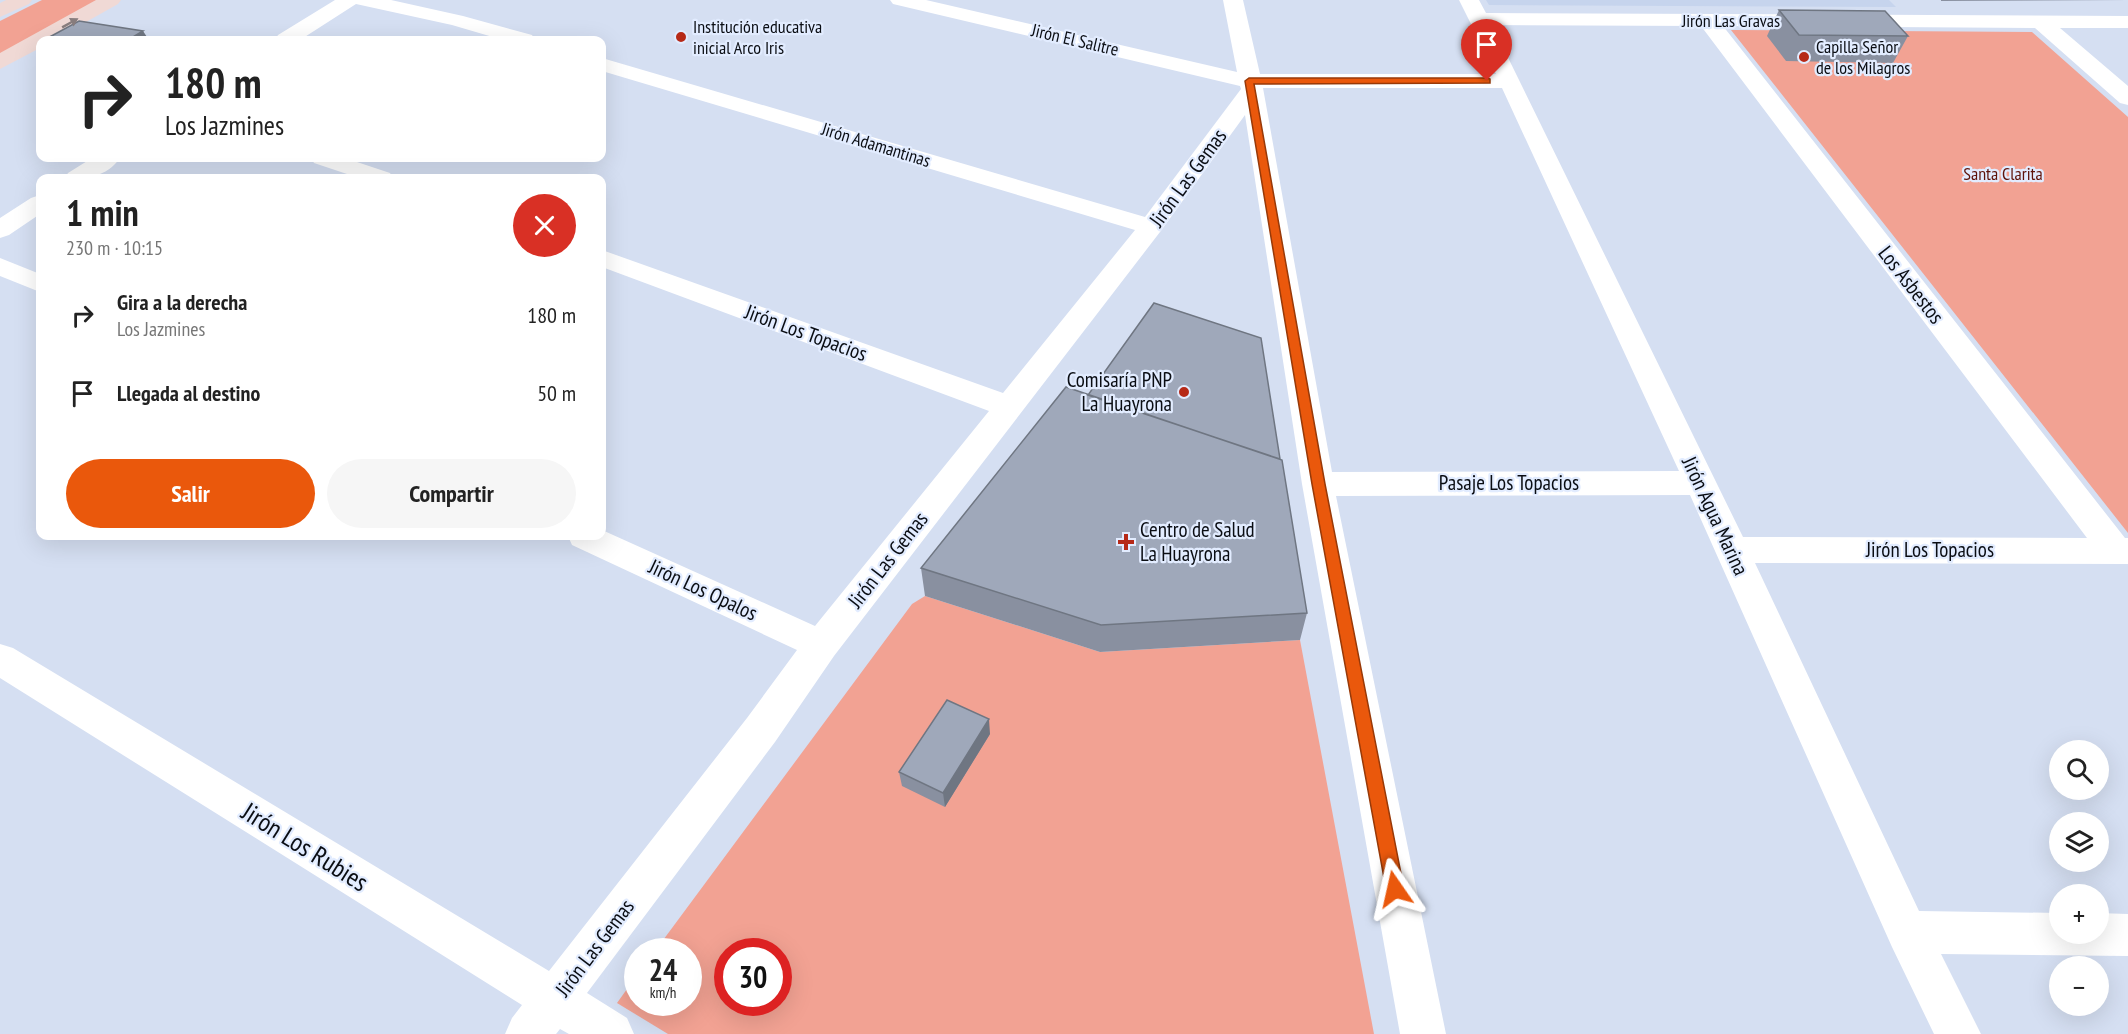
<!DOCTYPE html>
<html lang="es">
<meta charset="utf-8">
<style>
:root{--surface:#fff;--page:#f6f6f6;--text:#222;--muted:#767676;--accent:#ea580c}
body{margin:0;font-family:"PT Sans Narrow",sans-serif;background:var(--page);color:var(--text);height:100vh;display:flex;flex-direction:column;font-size:22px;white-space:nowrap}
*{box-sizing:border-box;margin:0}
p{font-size:20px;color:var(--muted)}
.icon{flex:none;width:33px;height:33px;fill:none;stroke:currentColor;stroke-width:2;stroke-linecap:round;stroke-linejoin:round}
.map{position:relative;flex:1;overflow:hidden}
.sheet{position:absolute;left:36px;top:174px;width:570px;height:366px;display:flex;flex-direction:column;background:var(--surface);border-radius:12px;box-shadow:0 6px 24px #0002}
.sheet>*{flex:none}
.hud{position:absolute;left:36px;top:36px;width:570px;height:126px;border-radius:12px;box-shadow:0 6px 24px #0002;background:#fff;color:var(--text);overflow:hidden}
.buttons{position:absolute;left:2049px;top:740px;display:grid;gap:12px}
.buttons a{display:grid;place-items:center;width:60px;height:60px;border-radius:50%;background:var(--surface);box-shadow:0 6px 24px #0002;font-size:30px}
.speed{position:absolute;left:624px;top:938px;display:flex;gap:12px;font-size:30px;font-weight:700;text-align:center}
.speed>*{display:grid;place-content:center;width:78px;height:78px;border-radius:50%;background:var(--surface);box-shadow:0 6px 24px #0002;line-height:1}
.speed small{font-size:15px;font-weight:400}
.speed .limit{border:9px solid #d22;background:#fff;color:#111}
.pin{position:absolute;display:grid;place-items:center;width:51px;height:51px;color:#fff;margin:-62px -26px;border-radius:50% 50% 50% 0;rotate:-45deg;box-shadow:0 0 6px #0007}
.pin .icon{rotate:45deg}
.me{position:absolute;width:66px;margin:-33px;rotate:349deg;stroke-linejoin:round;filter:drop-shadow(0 0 4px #0008)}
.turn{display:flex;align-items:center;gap:21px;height:126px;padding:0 30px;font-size:27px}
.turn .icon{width:78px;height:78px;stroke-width:2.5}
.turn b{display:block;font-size:42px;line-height:51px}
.round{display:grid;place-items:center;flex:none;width:63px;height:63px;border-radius:32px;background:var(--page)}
.headline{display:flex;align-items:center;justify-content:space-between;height:102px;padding:0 30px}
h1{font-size:36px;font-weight:700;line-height:45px}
.primary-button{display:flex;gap:12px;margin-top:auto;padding:12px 30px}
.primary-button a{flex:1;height:69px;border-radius:36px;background:var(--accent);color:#fff;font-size:24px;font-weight:700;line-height:69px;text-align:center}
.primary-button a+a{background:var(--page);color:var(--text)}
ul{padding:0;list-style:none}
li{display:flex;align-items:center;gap:18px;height:78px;padding:0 30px}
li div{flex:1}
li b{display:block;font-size:22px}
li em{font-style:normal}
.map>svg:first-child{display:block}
.built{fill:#c6d4ed}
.green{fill:#f2a293;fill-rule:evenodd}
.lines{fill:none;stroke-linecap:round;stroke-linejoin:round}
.minor{fill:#fff;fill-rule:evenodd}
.secondary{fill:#f0d9d5;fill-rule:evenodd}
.wall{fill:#8990a0}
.shaded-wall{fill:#6f7682}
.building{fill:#9fa8ba;stroke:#6f7682;stroke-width:1.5}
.oneway{fill:#887d7e}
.route{fill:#ea580c;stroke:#983908;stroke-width:1.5}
.poi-dot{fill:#b62917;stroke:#e2ecff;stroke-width:2}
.labels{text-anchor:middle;stroke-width:4.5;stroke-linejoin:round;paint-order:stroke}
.far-street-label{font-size:18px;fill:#0a0d13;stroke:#e2ecff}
.far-poi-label{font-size:18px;fill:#0a0d13;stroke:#e2ecff;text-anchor:start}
.far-park-label{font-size:18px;fill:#5e130a;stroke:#e2ecff}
.street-label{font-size:21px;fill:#0a0d13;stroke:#e2ecff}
.poi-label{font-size:21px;fill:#0a0d13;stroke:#e2ecff;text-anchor:end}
.near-street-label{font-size:26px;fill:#0a0d13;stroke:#e2ecff}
</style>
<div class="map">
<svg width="2128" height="1034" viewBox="0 0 2128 1034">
<rect width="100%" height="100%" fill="#d5dff2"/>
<!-- built -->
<path class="built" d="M1486,0H1889L1896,7L1489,5Z"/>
<!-- green -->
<path class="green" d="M42,0H99L0,54V21Z
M1731,30L2032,32L2128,117V533Z
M925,596L1100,652L1300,640L1374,1034H668L617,1003L637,975L638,1002H688V951H655L912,604ZM728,951H778V1002H728Z"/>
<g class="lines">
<!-- minor -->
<path class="minor" d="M335,0H391L463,16L532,35L535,40H503L452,25L356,4L300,40H275L278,35Z
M890,0H926L1237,72L1223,0H1243L1260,74H1496L1459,0H1479L1486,13L2128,16V28H2060L2128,86V105L2120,103L2035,28L1723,26L2125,538H2128V564L1755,563L1919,911L2060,913V933H2098V913L2128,914V956L1941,954L1981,1034H1934L1892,947L1690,495L1336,496L1446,1034H1400L1302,484L1245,115L1160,232L834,656L775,742L587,993L627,1018L634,1034H569L560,1029L556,1034H505L512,1018L522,1005L0,678V644L13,648L549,971L747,718L797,650L572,545L568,536H602V530L815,626L989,411L602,267V250L1003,393L1135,230L602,71V58L1145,217L1241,89L1240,86L893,4ZM1492,25L1701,26L2087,538L1743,537ZM1263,88H1502L1679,471L1332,472Z
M92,158H120C106,178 87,178 65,178L68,173Z
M311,158H345L390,173L393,178H359L314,163Z
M40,195V214L9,235L0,238V218L31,198Z
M0,258L40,274V292L0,276Z"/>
<!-- secondary -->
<path class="secondary" d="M6,0H32L29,4L0,17V3Z
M96,0H121L118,4L54,40H40V48L0,69V53Z"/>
</g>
<!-- wall -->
<path class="wall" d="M1941,0H2128L1941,1Z
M1779,10L1908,36L1893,63L1786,61L1767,36Z
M1280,459L1307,613L1300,640L1100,652L925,596L921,568Z
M990,734L945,807L902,786L899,772Z"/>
<!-- shaded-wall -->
<path class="shaded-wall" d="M143,31L149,40H128Z
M989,719L990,734L945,807L943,793Z"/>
<!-- building -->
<path class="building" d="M1779,10L1885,11L1908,36L1799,35Z
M79,21L143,31L128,40H44Z
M1154,303L1261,338L1280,459L1088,395Z
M1066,387L1282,460L1307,613L1101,625L921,568Z
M947,700L989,719L943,793L899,772Z"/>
<!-- one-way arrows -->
<defs><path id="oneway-solid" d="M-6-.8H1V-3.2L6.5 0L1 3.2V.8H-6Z" transform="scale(1.5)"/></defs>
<use class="oneway" href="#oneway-solid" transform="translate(70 23) rotate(-29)"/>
<!-- route -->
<path class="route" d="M1487,78L1490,79V83L1254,84L1325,484L1404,889L1401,895L1395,898L1389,895L1386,889L1312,484L1245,81L1249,78Z"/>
<!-- markers -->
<g class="poi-dot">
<circle cx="681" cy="37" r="6"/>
<circle cx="1804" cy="57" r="6"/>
<circle cx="1184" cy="392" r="6"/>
<path d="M1123 533h6v6h6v6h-6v6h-6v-6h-6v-6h6z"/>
</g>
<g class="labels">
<!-- far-street labels -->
<g class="far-street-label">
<text x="1731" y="27">Jirón Las Gravas</text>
<text transform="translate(1075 40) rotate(13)" y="6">Jirón El Salitre</text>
<text transform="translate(876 145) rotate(17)" y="6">Jirón Adamantinas</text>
</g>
<!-- far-poi labels -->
<g class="far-poi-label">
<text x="693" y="33">Institución educativa<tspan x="693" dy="21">inicial Arco Iris</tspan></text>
<text x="1816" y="53">Capilla Señor<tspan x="1816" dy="21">de los Milagros</tspan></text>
</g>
<!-- far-park labels -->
<g class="far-park-label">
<text x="2003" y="180">Santa Clarita</text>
</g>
<!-- street labels -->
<g class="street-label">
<text transform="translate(1188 178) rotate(-54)" y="7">Jirón Las Gemas</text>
<text transform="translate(1911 285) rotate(52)" y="7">Los Asbestos</text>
<text transform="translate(806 333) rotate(20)" y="7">Jirón Los Topacios</text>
<text x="1509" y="490">Pasaje Los Topacios</text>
<text transform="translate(1715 516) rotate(65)" y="7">Jirón Agua Marina</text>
<text x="1930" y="557">Jirón Los Topacios</text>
<text transform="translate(888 560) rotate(-52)" y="7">Jirón Las Gemas</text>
<text transform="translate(703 590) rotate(25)" y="7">Jirón Los Opalos</text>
<text transform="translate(595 948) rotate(-53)" y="7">Jirón Las Gemas</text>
</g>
<!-- poi labels -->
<g class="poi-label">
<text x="1172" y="387">Comisaría PNP<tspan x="1172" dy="24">La Huayrona</tspan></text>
<text x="1140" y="537" text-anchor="start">Centro de Salud<tspan x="1140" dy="24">La Huayrona</tspan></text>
</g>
<!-- near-street labels -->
<g class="near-street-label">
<text transform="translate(305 847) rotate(32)" y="9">Jirón Los Rubies</text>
</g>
</g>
</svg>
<div class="buttons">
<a><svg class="icon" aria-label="search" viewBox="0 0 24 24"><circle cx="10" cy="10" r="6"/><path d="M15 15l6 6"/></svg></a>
<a><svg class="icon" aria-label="layers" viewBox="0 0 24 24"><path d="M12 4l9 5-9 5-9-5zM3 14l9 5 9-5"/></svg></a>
<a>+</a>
<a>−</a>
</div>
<div class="speed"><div>24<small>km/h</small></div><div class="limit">30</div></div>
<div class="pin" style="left:1487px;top:81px;background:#d93025"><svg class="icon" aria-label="arrive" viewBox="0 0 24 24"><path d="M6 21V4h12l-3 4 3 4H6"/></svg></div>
<svg class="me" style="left:1395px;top:889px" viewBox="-20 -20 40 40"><path d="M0-17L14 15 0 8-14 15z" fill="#ea580c" stroke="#fff" stroke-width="4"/></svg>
<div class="hud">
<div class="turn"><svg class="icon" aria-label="right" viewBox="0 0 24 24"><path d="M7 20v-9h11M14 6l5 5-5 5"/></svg><div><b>180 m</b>Los Jazmines</div></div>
</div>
<section class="sheet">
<div class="headline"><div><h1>1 min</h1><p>230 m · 10:15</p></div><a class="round" style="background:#d93025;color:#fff"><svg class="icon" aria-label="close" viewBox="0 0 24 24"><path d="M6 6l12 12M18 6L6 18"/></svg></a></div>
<ul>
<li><svg class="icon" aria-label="right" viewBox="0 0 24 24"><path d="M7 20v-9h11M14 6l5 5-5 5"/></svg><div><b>Gira a la derecha</b><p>Los Jazmines</p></div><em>180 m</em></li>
<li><svg class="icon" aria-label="arrive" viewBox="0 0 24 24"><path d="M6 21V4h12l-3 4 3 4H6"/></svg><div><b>Llegada al destino</b></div><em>50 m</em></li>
</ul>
<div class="primary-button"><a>Salir</a><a>Compartir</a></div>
</section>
</div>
